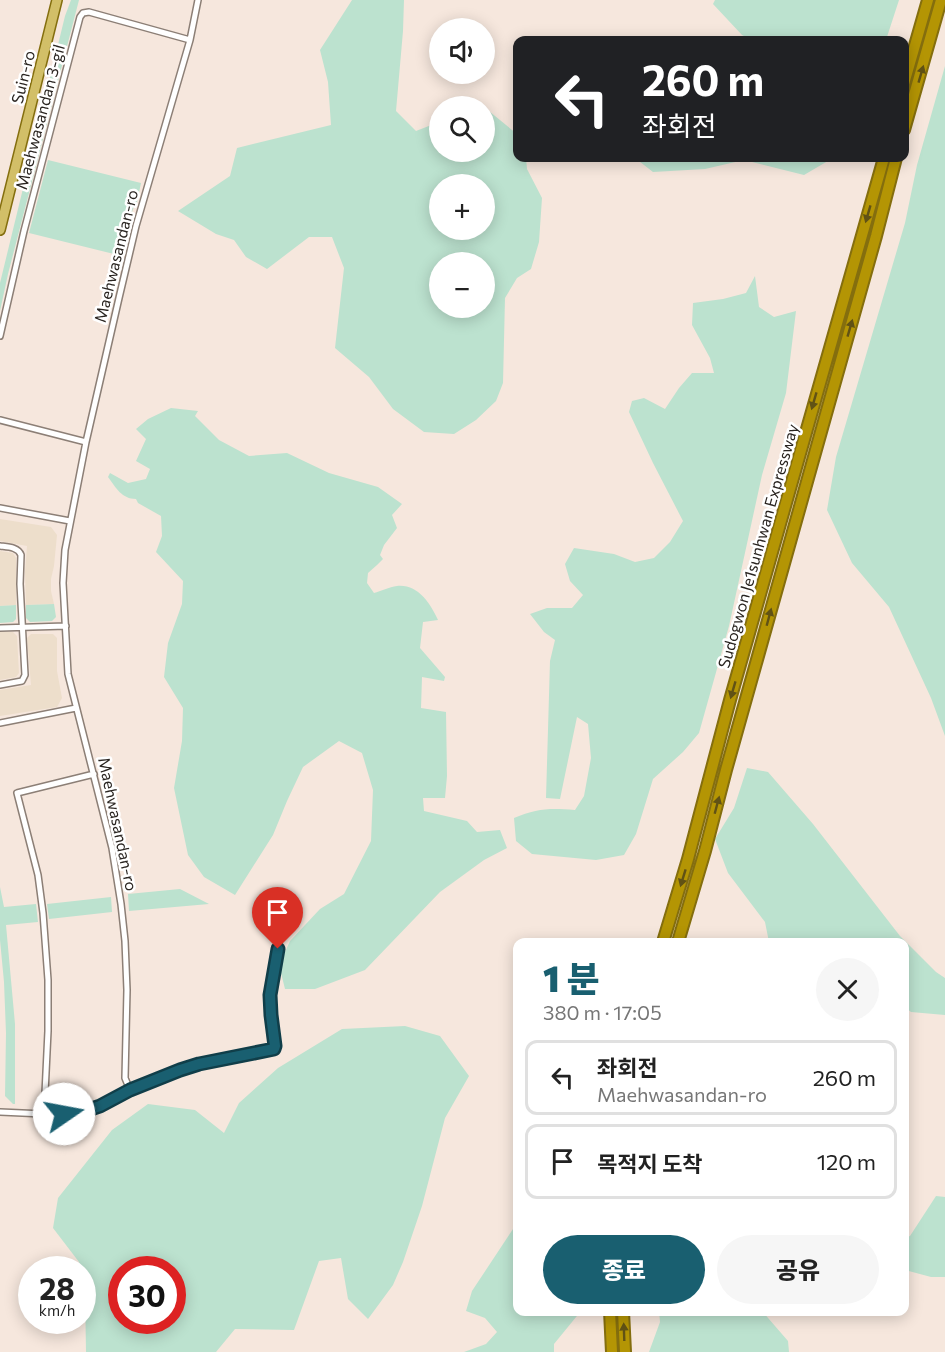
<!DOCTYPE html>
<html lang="ko">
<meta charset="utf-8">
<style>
:root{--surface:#fff;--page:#f6f6f6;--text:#222;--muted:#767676;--line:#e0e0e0;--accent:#195f70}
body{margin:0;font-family:Commissioner,"Noto Sans KR",sans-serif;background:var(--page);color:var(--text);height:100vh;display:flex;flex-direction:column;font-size:22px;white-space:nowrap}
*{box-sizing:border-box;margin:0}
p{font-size:20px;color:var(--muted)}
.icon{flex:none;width:33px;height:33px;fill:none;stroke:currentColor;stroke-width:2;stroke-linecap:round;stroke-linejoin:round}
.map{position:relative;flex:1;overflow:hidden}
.side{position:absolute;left:513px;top:938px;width:396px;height:378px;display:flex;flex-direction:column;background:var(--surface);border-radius:12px;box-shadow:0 3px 15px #0003}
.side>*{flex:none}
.banner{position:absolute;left:513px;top:36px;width:396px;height:126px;border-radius:12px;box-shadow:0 3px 15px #0003;background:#202124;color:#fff;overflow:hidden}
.fabs{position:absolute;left:429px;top:18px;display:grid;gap:12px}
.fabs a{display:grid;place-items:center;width:66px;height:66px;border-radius:50%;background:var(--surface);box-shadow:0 3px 15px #0003;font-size:30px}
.speed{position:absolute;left:18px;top:1256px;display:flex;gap:12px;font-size:30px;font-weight:700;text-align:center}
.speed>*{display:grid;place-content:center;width:78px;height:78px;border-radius:50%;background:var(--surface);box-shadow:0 3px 15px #0003;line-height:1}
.speed small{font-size:15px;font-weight:400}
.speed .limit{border:9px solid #d22;background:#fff;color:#111}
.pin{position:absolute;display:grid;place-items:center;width:51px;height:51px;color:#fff;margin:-62px -26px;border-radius:50% 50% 50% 0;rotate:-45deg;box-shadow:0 0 6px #0007}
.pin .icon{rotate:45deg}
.me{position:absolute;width:66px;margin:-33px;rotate:78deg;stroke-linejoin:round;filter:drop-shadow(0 0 4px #0008)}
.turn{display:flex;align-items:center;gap:21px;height:126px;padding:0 30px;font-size:27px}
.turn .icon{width:78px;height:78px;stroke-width:2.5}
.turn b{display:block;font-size:42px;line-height:51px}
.round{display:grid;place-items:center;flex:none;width:63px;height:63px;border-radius:32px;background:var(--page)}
.headline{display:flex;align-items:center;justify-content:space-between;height:102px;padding:0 30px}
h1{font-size:36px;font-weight:800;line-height:45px;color:var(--accent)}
.button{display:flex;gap:12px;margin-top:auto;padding:12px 30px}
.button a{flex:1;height:69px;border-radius:36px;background:var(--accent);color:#fff;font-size:24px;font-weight:800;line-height:69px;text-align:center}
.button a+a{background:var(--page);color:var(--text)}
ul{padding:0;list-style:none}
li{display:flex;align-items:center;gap:18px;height:75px;margin:0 12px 9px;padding:0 18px;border:3px solid var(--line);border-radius:12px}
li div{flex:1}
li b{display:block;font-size:22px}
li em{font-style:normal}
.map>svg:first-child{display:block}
.commercial{fill:#eddecb}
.green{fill:#bce2cf;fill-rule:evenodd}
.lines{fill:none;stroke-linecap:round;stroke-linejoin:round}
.minor-casing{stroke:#8c7f76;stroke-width:8}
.primary-casing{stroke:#846e0e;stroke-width:12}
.motorway-casing{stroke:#846e0e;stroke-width:14}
.minor{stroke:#fff;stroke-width:5}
.primary{stroke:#d2bf68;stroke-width:9}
.motorway{stroke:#b49504;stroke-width:10}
.oneway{fill:#615215}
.route-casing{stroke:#103e49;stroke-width:15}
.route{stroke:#195f70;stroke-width:10}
.labels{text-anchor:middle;stroke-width:5;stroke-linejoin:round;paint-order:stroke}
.street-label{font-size:16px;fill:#2a2521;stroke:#fff}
</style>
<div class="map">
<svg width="945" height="1352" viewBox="0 0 945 1352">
<rect width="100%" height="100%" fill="#f6e7dd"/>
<!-- commercial -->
<path class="commercial" d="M0,519L51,527L57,535L54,566L51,579V591L54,604L26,605L25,572L27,546L0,541Z
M0,551L13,553L16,558V605L0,606Z
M0,632H13L17,636L19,673L16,677L0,680Z
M31,634H53L57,638V671L62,698L57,707L0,716V690L31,685L27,638Z"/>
<!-- green -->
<path class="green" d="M71,0H79L8,274L0,311V283L65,16Z
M352,0H404L403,31L396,111L416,131L439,122L440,152H484V107L517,134L518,158H526L527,169L542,198L539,242L531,269L517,278L505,298L503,383L496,401L476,420L454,434L424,432L393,409L369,377L335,348L344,268L332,237H309L267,269L246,257L234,240L216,234L178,211L230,176L237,148L331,125L328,82L320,50ZM440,184H484V230H440ZM440,262H484V308H440Z
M715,0H899L886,40H752L742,35L713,4Z
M945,66V736L931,698L889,607L852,563L827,510L836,457L905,223L917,165Z
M635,158H833L804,175L744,160L705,169L653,172Z
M48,160L141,183L137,202L133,209L128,224L127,236L122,256L29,233Z
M755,276L759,307L774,317L796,311L786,393L762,475L729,626L699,733L683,752L653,779L636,834L624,855L596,860L532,854L516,841L514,818C537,808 551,808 575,810L584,796L591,758L588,724L577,717L560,799L546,798L550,661L555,640L544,632L530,614L547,608H572L583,595L570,581L565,564L574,548L614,554L635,562L654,558L670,542L683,521L653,463L629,412L632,401L644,398L665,409L679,388L692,373H714L710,358L692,325L693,303L723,299L746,293Z
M171,408L198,411L195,416L219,440L249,456L287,453L329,473L378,487L402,504L392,515L397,528L384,545L380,555L383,559L377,565L368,573L367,583L374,593C381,591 389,587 397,586C418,584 430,603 438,620L423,622L420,648L445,677L444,681L422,677L421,708L446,712L447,776L445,798H423L424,811L467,821L477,832L500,830L507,848L484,860L440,892L365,970L315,989H285L279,965L290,941L320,909L344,894L371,841L373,790L362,753L339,741L303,767L287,801L273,835L235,895L204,877L188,855L174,788L182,741L183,708L164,677L168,643L182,604L183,581L156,552L162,536L161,516L138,503L136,499C122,499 116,488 108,477L110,473L128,483L146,479L150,469L136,461L146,439L136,429L148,419Z
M54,604L56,617L52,621L30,622L26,618V605Z
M16,605V619L13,622L0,623V606Z
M747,768L768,772L813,824L900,936L936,972L945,978V1015L911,1012L905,1007L904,942H769L765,922L728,873L715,839L734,808Z
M0,887L4,907L36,904L38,922L6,925L15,1024V1104H13L5,1096L6,1033L4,982L0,940Z
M180,889L209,904L129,911L128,894Z
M111,897L112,912L49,919L47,904Z
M405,1026L440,1036L469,1076L445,1118L422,1206L403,1262L393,1285L368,1319L348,1299L341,1258L319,1261L294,1330L235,1329L216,1352H86L85,1291L83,1279L82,1269H80L79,1262L53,1228L58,1198L112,1130L148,1104L195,1110L224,1133L239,1103L278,1068L342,1029ZM122,1269H172V1320H122Z
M936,1196L945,1197V1277H931L905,1270V1238L910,1236Z
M517,1223L518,1311H581L554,1344V1352H464L486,1344L497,1332L485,1318L466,1311L472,1291Z
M659,1311H762L788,1341L789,1352H649L660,1322Z"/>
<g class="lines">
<!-- minor casing -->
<g class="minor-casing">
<path id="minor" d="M0,336L24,231L80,17L83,13L89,12L190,40
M0,420L86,442
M0,508L70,521
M0,546C8,547 18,547 21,555L20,584L25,675L22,681L0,685
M0,628L66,626
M0,723L76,708
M130,1090L125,1078L127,990L125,941L121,904L112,848L68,674L63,583L65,550L86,442L119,298L136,226L190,40L198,0
M0,1112L44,1114H64L82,1112L100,1106L130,1090L180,1070L199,1064L274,1049L275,1046L271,1015L270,995L278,949
M44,1114L48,1031V980L43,913L38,875L17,793L94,774"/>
</g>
<!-- primary casing -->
<g class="primary-casing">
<path id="primary" d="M0,230L57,0"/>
</g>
<!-- motorway casing -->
<g class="motorway-casing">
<path id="motorway" d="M904,84L928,0
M904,130L941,0
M663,942L688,859L730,700L884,158
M678,942L705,851L726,770L876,236L896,158
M610,1311L612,1352
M623,1311L625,1352"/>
</g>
<!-- minor -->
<use href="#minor" class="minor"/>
<!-- primary -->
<use href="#primary" class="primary"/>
<!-- motorway -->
<use href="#motorway" class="motorway"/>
</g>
<!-- one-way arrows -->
<defs><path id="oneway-solid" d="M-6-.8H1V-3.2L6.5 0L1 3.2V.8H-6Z" transform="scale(1.5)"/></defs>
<g class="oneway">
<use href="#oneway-solid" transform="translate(921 74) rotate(-74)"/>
<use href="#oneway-solid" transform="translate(868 214) rotate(106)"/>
<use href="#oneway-solid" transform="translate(850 328) rotate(-74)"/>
<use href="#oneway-solid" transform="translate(814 401) rotate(106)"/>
<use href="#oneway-solid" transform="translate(769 617) rotate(-75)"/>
<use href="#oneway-solid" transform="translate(733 690) rotate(106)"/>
<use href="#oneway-solid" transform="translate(717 805) rotate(-75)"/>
<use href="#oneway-solid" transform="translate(683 878) rotate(107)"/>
<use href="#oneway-solid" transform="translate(624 1332) rotate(-92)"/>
</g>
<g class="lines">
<!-- route casing -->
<g class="route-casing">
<path id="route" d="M64,1114L82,1112L100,1106L130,1090L180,1070L199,1064L274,1049L275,1046L271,1015L270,995L278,949"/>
</g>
<!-- route -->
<use href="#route" class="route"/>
</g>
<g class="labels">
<!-- street labels -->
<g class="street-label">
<text transform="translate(23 77) rotate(-76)" y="6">Suin-ro</text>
<text transform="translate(40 117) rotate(-75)" y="6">Maehwasandan 3-gil</text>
<text transform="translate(116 256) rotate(-76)" y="6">Maehwasandan-ro</text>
<text transform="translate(758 546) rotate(-74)" y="6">Sudogwon Je1sunhwan Expressway</text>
<text transform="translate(118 824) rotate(78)" y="6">Maehwasandan-ro</text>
</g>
</g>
</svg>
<div class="fabs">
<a><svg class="icon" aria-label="sound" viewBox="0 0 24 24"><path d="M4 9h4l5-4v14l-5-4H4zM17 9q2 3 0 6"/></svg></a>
<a><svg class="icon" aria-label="search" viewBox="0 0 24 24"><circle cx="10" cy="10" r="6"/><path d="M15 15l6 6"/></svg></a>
<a>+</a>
<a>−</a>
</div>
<div class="speed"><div>28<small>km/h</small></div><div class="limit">30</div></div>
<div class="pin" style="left:278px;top:949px;background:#d93025"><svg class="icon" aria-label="arrive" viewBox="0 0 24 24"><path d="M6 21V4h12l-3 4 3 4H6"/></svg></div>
<svg class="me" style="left:64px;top:1114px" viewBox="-20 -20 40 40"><circle r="19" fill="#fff"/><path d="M0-13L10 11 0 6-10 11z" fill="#195f70"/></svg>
<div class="banner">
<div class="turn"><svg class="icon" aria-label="left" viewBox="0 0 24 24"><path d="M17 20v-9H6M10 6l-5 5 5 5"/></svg><div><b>260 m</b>좌회전</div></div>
</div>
<section class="side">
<div class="headline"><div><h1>1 분</h1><p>380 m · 17:05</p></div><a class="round"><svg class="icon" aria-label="close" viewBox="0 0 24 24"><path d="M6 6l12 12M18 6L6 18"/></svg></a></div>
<ul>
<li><svg class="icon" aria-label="left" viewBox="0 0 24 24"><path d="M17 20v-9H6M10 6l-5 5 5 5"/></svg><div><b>좌회전</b><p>Maehwasandan-ro</p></div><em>260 m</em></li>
<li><svg class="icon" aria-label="arrive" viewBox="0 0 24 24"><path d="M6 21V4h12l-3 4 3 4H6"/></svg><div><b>목적지 도착</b></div><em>120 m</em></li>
</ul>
<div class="button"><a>종료</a><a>공유</a></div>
</section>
</div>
